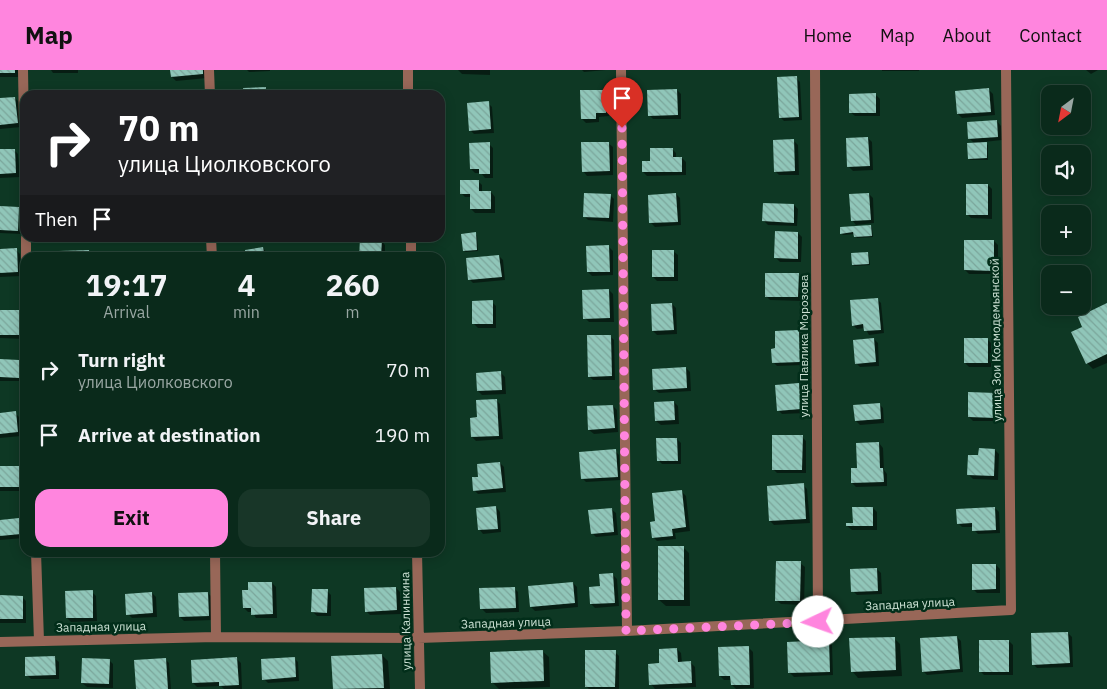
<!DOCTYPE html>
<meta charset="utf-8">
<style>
:root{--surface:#0a2a1b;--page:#183628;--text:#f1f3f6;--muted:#99a7a3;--line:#2a463a;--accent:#ff85de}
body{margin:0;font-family:"IBM Plex Sans",sans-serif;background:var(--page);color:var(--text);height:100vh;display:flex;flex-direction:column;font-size:19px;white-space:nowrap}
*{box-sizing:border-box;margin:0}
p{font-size:16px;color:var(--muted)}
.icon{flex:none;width:28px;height:28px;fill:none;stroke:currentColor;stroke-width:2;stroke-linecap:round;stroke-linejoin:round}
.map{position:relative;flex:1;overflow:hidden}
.details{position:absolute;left:20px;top:182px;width:425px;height:305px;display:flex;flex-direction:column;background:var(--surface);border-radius:15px;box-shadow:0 2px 12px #0003,0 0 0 1px var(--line)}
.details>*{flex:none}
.hud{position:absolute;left:20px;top:20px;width:425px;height:152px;border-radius:15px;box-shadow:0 2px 12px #0003,0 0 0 1px var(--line);background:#202124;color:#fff;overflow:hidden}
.needle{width:32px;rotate:212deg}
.buttons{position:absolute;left:1041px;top:15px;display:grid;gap:10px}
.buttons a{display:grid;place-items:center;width:50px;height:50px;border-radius:10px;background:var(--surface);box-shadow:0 2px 12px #0003,0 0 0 1px var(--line);font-size:25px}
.pin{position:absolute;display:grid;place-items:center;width:42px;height:42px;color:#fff;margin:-51px -21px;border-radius:50% 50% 50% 0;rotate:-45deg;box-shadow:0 0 5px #0007}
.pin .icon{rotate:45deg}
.me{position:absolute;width:55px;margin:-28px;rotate:267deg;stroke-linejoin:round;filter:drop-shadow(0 0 4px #0008)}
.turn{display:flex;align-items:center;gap:18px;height:105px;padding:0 15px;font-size:22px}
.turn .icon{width:65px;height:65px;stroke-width:2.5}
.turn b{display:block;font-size:35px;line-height:42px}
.then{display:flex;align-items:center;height:48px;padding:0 15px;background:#0003;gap:10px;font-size:19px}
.eta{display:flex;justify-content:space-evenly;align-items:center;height:85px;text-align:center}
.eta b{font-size:30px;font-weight:800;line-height:35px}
.action{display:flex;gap:10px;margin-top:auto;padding:10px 15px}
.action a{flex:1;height:58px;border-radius:15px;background:var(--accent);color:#111;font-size:20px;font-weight:800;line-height:58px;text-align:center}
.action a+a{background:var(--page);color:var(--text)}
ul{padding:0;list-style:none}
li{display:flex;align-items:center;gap:15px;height:65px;padding:0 15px}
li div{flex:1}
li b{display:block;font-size:19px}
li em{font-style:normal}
header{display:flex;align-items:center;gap:30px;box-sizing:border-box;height:70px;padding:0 25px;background:var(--accent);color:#111}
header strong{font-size:24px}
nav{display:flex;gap:28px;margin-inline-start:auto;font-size:18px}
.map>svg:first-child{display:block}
.shadow{fill:#0007}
.building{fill:url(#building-back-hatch)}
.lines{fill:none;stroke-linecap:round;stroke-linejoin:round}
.minor{stroke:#986758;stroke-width:10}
.route{stroke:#ff85de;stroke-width:9;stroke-dasharray:0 16.2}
.labels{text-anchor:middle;stroke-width:5;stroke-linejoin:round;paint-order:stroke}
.street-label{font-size:12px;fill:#cce1d4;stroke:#022e1a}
</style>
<header>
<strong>Map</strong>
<nav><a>Home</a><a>Map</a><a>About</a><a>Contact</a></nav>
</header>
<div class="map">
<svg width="1107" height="619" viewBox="0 0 1107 619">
<defs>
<pattern id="building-back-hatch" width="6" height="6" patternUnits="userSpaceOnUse" patternTransform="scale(1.25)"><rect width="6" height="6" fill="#90c6b9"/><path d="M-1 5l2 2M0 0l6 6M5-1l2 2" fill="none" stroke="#7ba69b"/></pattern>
</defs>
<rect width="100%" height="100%" fill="#0e3824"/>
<!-- shadow -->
<path class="shadow" d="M0,0H18V7H0Z
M51,0H78V3H53Z
M172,0H206L207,8L176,11L172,7Z
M247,0H270V1L249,2Z
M458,0H490V5L462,4Z
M582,0H606L584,2Z
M882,0H919V1H882Z
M1086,0H1098L1091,4Z
M796,8L800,12L802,50L784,51L780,47Z
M265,18L270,22V25H244Z
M677,20L681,24V49H653L649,45Z
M989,20L993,24L995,45L962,48L958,44Z
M605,21L609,25V46L599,47V52L586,53L582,49Z
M876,25L880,29V46H855L850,42Z
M15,28L19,32L21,57L0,59V29Z
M488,33L492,37L494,63L474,64L470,60Z
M997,51L1001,56L1002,70L984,72L988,75V90H970L969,88L975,74L969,68Z
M868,68L872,72L873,100L853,101L849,97Z
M794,71L798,75L799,105H779L775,101Z
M608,73L613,77V105L587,106L583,101Z
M489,74L493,78V108H485L481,103H475L471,99Z
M672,79L676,83V88H682L686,92V105L647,106L643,102L651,92Z
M14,80L18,84L20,107L0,108V81Z
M478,111L482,115V122H491L495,127V143H475L471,139V127H465L461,123Z
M988,115L992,119V149L971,148L967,144Z
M676,124L680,128L681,155L655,157L651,153Z
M869,124L873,128L874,153L856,155L852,150Z
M610,125L614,129L613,152L588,150L584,146Z
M794,135L798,139L797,156L768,155L764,151Z
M0,137L18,138L22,142L21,164L0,163Z
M871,156L872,158L873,167L857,168L855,164L843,165L841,163Z
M798,163L802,167L801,192H780L776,188Z
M475,164L477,165L478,181L466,182L464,181Z
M381,170L385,175V188H361Z
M994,171L998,175V204H969L965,200Z
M609,177L613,181V205L592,206L588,202Z
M263,178L267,183L268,188H247Z
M0,180H16L20,184L21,206L0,207Z
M89,181L93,188H60Z
M673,181L678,185V211H657L653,207Z
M868,184L869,185L870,195L855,196L853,195Z
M499,186L503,190L505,210L473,213L469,209Z
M798,205L802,209V231L770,230L766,226Z
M609,220L613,224L614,252H589L585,248Z
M877,229L881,233L884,263L869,265L865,258L857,259L853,255Z
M492,232L496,236V258H478L474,254Z
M672,234L676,238L677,264L657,265L653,261Z
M1107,235V293L1093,299L1087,293L1084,257Z
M0,241H21L25,245V269L0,268Z
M798,261L802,265L803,295L777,296L773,292Z
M610,266L614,270L615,310H593L589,306Z
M874,269L878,273L879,296L860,297L856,293Z
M987,269L991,273V297H969L965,293Z
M0,291H19L23,295V311H0Z
M686,298L690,302L691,321L659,323L654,319Z
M501,303L505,307L506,324L482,325L478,321Z
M799,315L803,319L805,343L782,344L778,340Z
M996,324L1000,328V351H973L969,347Z
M496,330L500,334L503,369L476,371L472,367L479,348Z
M674,332L678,336L679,354L661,355L656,351Z
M879,334L883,338L884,353L860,355L856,351Z
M613,336L617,340L618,362L594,364L589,360Z
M15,343L19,347L21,366L0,368V344Z
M802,367L806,371V403H777L773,399Z
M677,369L681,373V394H662L658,390Z
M879,373L883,378L884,400L887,404V416L856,417L852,413L858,399Z
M995,380L999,384L998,410L973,409L969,405L980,386Z
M615,381L619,385L621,410L586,412L582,408Z
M500,393L504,397L506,422L478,424L474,420L480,408Z
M0,397H18L23,401V421H0Z
M803,415L807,419L810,453L774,455L770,451Z
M682,422L686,426L690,461L675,463L676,469L657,471L653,467L656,453Z
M496,437L500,442L501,462L483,464L479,459Z
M873,438L877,442V460H852L847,456L854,454Z
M995,438L999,442L1000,463L978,464L974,460L973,457H962L958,453Z
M611,439L616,443L618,465L596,467L592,463Z
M19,449L23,454L24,468L0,470V451Z
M683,477L689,483L690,536H666L659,530Z
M800,493L805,497L804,535L781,534L776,530Z
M996,495L1000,499V523H977L973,519Z
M877,499L881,503L882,524L857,525L853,521Z
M613,505L617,509L619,536L595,538L591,534L602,517Z
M272,513L276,517L277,548H256L252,542H248L244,538L249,521Z
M573,513L577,517L578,537L535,541L531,537Z
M396,518L400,522L401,544L370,545L366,541Z
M514,518L518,522L519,542L486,543L482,539Z
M327,521L331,525V546H317L313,542Z
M92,522L96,526L97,551L71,552L67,548Z
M152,523L156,527L157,547L132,548L128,544Z
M208,523L212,527L213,550L184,551L180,547Z
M0,527H22L26,531V553H0Z
M1068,563L1072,567L1073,597L1037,598L1033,594Z
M957,567L961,571L963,602L927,605L923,601Z
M894,568L900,574L902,606L858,608L852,601Z
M828,571L832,575L833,605L794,607L790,603Z
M1009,571L1013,575V605H984L980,601Z
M749,578L753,582L754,618L736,619L732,615V610H724L720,606Z
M677,579L681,583L682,593H691L695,597L696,617L655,619L651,614L661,594Z
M542,581L549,587L550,617L499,619L492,612Z
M615,582L619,586V619H589L586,616Z
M382,585L388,591L390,619H334L332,587Z
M54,588L59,592V609H31L27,605Z
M236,588L241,593L242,619H224L221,616L197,617L193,613Z
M294,588L298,592L299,611L268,613L264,609Z
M165,589L169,593L171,619H137L135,591Z
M109,590L113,594V618L87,617L82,613Z"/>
<!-- building -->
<path class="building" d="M0,0H15V3H0Z
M170,0H203V4L171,7Z
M797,6L799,47L779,48L777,7Z
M266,17V25H243V18Z
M989,18L991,42L957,44L955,21Z
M677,19L678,45L648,46L647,20Z
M200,20V25H180V21Z
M580,20H605L606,43H596V49H581Z
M358,22L382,23V25H358Z
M876,23V43H849V24Z
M15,27L18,53L0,55V28Z
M489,31L491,59L469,61L467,33Z
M997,50L998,67L968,69L967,52Z
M868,67L870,96L847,97L846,68Z
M794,69L795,101L774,102L773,70Z
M490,72V104H479V99H470L469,73Z
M581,72H609L610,101L582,102Z
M987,72V88L968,89L967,73Z
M650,78H673V87H682V102H642V91H650Z
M0,79H15L16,103L0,104Z
M460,110H479V121H491V139H470V124H460Z
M966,114H988V145H966Z
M584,123L611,124L609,148L583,147Z
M676,123L678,152L649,153L648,125Z
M869,123L871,150L851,151L849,124Z
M763,133L794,134V153L762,151Z
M0,136L19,137L18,161L0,160Z
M871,155L872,166L854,167L853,162L840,164V157Z
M775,161L798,162V189L774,188Z
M476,162L477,180L463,181L461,164Z
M360,169H382L381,188H359Z
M964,170H994V201L964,200Z
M609,175L610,202H587L586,176Z
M263,177L265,188H246L245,180Z
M17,178L18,202L0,203V179Z
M89,180L90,188H59V181Z
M652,180H674V207H652Z
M868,182L869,194L852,195L851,183Z
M201,184L202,188H173V185Z
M499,185L502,207L468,210L466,188Z
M765,203H799L798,227H765Z
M609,219L610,248L583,249L582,220Z
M878,228L881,260L864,261L863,254L852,256L850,230Z
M493,230V254H472V231Z
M672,233L674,260L652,261L651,234Z
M1107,233V284L1086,294L1071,262L1082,257L1078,247Z
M0,240H22L21,265H0Z
M799,260L800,292L772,293L771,279L775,278V261Z
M587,265H611L612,306L588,307Z
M874,268L876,292L855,294L853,270Z
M964,268H988V293H964Z
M0,289L19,290V308L0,307Z
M686,297L687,318L653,320L652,299Z
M501,301L502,320L477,321L476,303Z
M799,313L801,339L777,341L775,315Z
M968,322L996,323V348L968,347Z
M497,329L499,366L471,367L470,348L477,347L476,330Z
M674,331L675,350L655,351L654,332Z
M880,333L881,349L855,351L853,335Z
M613,335L615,358L588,360L587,336Z
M16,341L18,362L0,364V343Z
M772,365H803L802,400H772Z
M656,368H677L678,391H657Z
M879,372L880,398H883L884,412L851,413V398H857L856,373Z
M979,378L995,379L994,406L967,405L968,385H978Z
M616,379L618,407L581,409L579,382Z
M500,392L503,418L473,421L472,407H478L477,394Z
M0,396H19V417H0Z
M804,413L806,449L769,451L767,416Z
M682,420L686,457L672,459L673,466L652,468L650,452L655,451L652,423Z
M496,436L498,459L478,460L476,438Z
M852,437H873V456H846V453H853Z
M995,437L996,460L972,461V453L957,454L956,439Z
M612,438L614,462L591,464L588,440Z
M19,448L21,464L0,466V450Z
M658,476H684V530H658Z
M776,491H801L800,531H775Z
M972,494H996V519L972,520Z
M877,498L878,521L851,522L850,499Z
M613,503L615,533L590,534L589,517L600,516L599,504Z
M248,512H272L273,544L251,545V538H243L242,520H248Z
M573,512L575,533L530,537L528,516Z
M396,517L397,540L365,542L364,518Z
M515,517L516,538L480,539L479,518Z
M312,519H328L327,543L311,542Z
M93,520V548H66L65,521Z
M152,522L153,543L126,545L125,524Z
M208,522L209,546L179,547L178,523Z
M0,525L23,526V549H0Z
M1068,562L1070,593L1032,595L1031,563Z
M957,566L960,599L922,602L920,568Z
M895,567L896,600L851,602L849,568Z
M829,570L830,602L788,603L787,572Z
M979,570H1009V602H979Z
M749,576L750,615H731L730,606H719L718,577Z
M677,578L678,592L691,591L692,613L649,615L648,594L659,593V579Z
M543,580L544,611L491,613L490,582Z
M585,580H616L615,617H585Z
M382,584L384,618L333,619L331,586Z
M55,586L56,605L25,606V587Z
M237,587L239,615L219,616V612L192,613L191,590Z
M295,587L296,607L262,610L261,589Z
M82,588L110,589L109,614L81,613Z
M166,588L168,619H136L134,590Z"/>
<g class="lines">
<!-- minor -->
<path class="minor" d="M23,0L25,114
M209,0L210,25
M408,0V25
M621,0L627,561
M815,0L818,551
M26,168V188
M211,168L212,188
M411,168V188
M36,482L39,571
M215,482L216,567
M417,482L420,619
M0,572L216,567L418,568L627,561L1011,540L1006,0"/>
</g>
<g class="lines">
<!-- route -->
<path class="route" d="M622,58L626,561L818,552"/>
</g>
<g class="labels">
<!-- street labels -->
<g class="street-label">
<text transform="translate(996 270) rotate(-91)" y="4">улица Зои Космодемьянской</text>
<text transform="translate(804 276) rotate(-90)" y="4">улица Павлика Морозова</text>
<text transform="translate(910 534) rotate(-3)" y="4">Западная улица</text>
<text transform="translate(406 551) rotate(-91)" y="4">улица Калинкина</text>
<text transform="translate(506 553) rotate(-2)" y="4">Западная улица</text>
<text transform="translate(101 557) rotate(-1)" y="4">Западная улица</text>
</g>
</g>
</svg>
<div class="buttons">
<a><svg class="needle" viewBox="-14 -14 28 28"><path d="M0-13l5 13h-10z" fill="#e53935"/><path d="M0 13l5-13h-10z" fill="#99a7a3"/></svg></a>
<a><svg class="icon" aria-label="sound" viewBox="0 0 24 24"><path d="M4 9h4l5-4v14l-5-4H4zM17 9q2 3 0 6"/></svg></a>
<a>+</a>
<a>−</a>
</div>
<div class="pin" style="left:622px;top:58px;background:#d93025"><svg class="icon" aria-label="arrive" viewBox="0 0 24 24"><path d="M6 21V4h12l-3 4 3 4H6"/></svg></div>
<svg class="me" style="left:818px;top:552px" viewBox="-20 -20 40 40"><circle r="19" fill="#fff"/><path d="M0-13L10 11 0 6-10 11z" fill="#ff85de"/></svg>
<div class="hud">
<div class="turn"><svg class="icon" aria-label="right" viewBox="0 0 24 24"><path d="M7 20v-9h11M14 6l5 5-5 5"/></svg><div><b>70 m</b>улица Циолковского</div></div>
<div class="then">Then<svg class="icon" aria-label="arrive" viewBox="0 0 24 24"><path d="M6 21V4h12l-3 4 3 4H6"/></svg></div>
</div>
<section class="details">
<div class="eta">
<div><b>19:17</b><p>Arrival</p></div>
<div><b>4</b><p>min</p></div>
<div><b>260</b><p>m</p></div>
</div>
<ul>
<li><svg class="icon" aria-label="right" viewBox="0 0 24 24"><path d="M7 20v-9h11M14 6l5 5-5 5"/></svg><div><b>Turn right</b><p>улица Циолковского</p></div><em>70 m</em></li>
<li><svg class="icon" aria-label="arrive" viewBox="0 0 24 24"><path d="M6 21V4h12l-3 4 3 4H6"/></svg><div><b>Arrive at destination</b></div><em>190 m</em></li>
</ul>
<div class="action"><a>Exit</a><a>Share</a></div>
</section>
</div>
